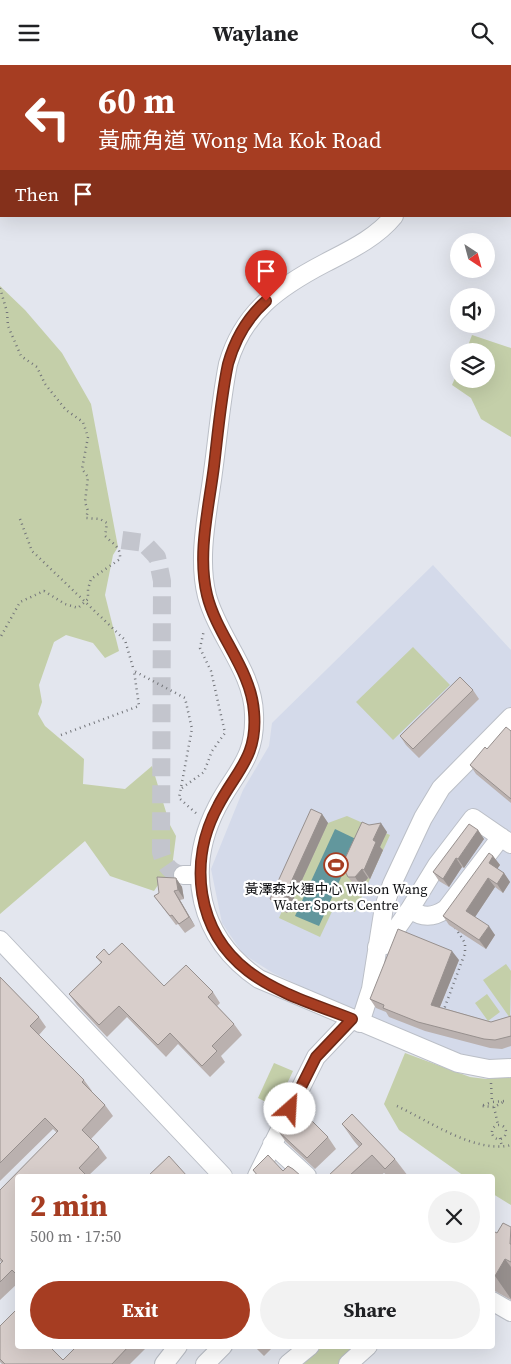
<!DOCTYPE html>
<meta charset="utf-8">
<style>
:root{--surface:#fff;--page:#f2f2f2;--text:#202124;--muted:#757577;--accent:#a63d22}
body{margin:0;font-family:"Source Serif 4","Noto Sans TC",serif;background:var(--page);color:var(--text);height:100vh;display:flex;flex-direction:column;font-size:19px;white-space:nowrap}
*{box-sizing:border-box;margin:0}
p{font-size:16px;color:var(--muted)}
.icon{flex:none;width:28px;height:28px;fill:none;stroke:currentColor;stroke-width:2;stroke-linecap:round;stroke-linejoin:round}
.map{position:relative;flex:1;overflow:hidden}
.details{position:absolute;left:15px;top:1109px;width:480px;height:175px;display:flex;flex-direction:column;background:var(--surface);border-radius:5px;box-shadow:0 5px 20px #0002}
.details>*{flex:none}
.banner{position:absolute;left:0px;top:0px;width:511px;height:152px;box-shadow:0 5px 20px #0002;background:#a63d22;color:#fff;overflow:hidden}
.needle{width:32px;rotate:144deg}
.fabs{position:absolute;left:450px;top:168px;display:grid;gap:10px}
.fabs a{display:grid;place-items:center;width:45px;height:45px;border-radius:50%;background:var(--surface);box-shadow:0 5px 20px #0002;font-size:25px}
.pin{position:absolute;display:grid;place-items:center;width:42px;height:42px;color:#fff;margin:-51px -21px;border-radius:50% 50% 50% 0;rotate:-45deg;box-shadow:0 0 5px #0007}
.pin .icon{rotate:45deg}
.me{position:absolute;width:55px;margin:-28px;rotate:26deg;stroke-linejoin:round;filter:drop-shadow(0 0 4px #0008)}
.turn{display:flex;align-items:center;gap:18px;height:105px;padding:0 15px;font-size:22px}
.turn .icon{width:65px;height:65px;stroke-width:2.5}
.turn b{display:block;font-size:35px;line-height:42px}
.then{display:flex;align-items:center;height:48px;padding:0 15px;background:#0003;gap:10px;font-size:19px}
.round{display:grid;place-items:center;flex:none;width:52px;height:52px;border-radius:26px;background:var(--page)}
.head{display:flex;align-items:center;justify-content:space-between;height:85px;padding:0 15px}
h1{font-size:30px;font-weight:700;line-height:38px;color:var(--accent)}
.primary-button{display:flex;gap:10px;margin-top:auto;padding:10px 15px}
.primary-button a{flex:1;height:58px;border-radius:30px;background:var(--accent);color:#fff;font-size:20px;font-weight:700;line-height:58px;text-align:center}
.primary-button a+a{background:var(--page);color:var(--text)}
header{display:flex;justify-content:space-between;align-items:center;height:65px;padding:0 15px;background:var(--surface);font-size:22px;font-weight:700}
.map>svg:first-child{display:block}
.built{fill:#d4daea}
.green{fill:#c4cfa9}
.water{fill:#62979d}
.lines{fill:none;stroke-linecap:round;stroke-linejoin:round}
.minor-tunnel{stroke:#c3c5cd;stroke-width:18;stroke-dasharray:18 9;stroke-linecap:butt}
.minor-casing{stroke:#bbbfc7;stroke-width:20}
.path{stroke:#73757a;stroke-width:2.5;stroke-dasharray:1 4;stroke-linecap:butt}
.minor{stroke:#fff;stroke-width:18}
.wall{fill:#bab1af}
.shaded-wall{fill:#97908e}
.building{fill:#d8cecb;stroke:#97908e}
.route-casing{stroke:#6c2816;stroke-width:12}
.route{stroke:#a63d22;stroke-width:9}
.labels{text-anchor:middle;stroke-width:4.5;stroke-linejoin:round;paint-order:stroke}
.poi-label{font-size:14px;fill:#0b0c0f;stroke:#fff}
</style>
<header><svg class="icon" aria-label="menu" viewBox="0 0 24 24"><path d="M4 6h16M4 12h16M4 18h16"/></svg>Waylane<svg class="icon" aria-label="search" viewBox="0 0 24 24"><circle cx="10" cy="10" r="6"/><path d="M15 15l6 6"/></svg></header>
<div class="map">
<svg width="511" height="1299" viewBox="0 0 511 1299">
<rect width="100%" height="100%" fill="#e3e6ee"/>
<!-- built -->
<path class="built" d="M433,500L511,585V648L456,699L389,812L362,950L273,908L243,889L222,858L211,804L243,725L269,681L272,658Z
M511,663V996L464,997L371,960L392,854L406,809L423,773L444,734L458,714Z"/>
<!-- green -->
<path class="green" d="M0,221L25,245L62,288L91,339L118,482L113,490L105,530L119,586L105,593L93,578L66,570L54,577L39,620L42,637L38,649L45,661L84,694L83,719L125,724L152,701L170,760L176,771L170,818L160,817L154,826L110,811L85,776L0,849Z
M472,270L511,283V372L481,354L471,333L452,320L459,304V314H486V286H466Z
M413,582L450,620L393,675L356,637Z
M347,751L390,770L355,847L336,838L320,872L279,853L282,846L277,843L317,753L328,758Z
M506,899L511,906L510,953L483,915Z
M487,929L500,947L488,956L475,938Z
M405,988L470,1012L486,1014L511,1009V1140L493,1129L492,1111H464L399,1065L384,1039Z
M274,998L293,1006L276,1042L258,1033Z
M318,1281H359L340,1299H298Z"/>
<!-- water -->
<path class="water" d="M335,764L358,775L319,861L295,851Z"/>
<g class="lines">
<!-- minor-tunnel -->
<path class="minor-tunnel" d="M122,475L144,478L157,492L162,516L161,787C164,799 170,808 183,810"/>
<!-- minor casing -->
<g class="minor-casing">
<path id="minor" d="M419,0L420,1
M394,151C376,173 350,185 325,198C279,222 243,247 228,299C221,334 218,371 213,407C208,447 197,491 207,531C218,572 253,606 254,649C256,694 235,707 217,742C184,806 199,873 259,914L458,998L489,1004L511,1003
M183,810H199
M410,844L437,800L473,753L511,779
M0,875L223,1111
M377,882L385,880L410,844C422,853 433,853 446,844L501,772
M360,958L371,924L384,842L392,819L423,753L441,723L511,652
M272,1079L307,1111
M257,1111L316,992L352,954
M492,1236L511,1247
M164,1299L178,1281
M205,1299L223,1281
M288,1299L310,1281
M348,1299L368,1281"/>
</g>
<!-- path -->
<path class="path" d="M0,82H1
M0,99L1,95
M0,223L7,247L8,261L21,291L37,302L45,319L66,345L83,357L88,372L82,404L88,412L85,437L88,446L86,453L100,454L107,458L105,471C113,479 121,482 120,494L91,514L88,524V534L78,543L65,539L44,526L20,537L0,573
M20,454L32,486L125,575L134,606
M61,670L139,641L134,606L185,633L192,664L179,733L198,750
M182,723L204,707L212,686L225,668L211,606L200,583L204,565
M443,947L465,888V878L455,862
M491,1018L492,1037L505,1036L494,1042L481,1041L492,1037
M397,1041C429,1056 476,1089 511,1080
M494,1042L498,1060
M492 1067a7 7 0 1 1 14 0a7 7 0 1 1-14 0Z
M500,1073L502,1082"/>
<!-- minor -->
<use href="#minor" class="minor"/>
</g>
<!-- wall -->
<path class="wall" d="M473,625L479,634L419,693L406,680L400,671Z
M511,666V738L476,709L470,700L487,684Z
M322,749L328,758L287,848L277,843L270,834Z
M369,760L387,767L380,782L383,785L370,814L368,813L361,821H355L348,812Z
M478,765L484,774L464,803L462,802L449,822L439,816L433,807Z
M493,791L500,800L497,804L504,808L510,817L503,828L495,822L475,852L495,870L486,884L449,860L443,851Z
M176,813L182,822L184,834L180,835L195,861L185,868L178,859L176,860L154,831L159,828Z
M109,890L164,921L213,927L220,938L217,941L234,959L242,970L221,991L225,997L210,1012L178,979L166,992L127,952L107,972L77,940L69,929L101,898L96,892Z
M459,895L440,942L491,957L511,951V981L502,984L490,983L425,966L389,952L386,947L376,943L370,934Z
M0,912L39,952L46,962L39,970L84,1015L92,1026H91L105,1040L113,1051L91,1074L99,1082L107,1093L88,1111H18V1218L0,1235V1199L1,1197L0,1196V1125L57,1068L53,1064L0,1116Z
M342,1059L395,1094L408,1111H388L384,1108L380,1111H328L359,1082L354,1076Z
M278,1066L328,1072L336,1084L315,1104L286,1077Z
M511,1162V1235L495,1226L492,1222V1171L497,1168Z
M0,1261L18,1281L63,1295L77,1281H148L130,1299H2L0,1297Z
M254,1281H274L264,1291Z"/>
<!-- shaded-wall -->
<path class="shaded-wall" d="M322,749L328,758L287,848L281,839Z
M381,758L387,767L380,782L383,785L370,814L364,805L373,775Z
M478,765L484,774L464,803L458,794Z
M493,791L500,800L495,807L489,798Z
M456,793L462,802L449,822L443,814Z
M362,804L368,813L361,821L355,812Z
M504,808L510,817L503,828L497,819Z
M176,813L182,822L184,834L178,825Z
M488,813L495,822L473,855L466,846Z
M174,826L180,835L195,861L189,852Z
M489,861L495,870L486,884L479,875Z
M452,886L459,895L437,949L431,940Z
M505,1194L511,1202V1234L495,1211Z"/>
<!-- building -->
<path class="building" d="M460,612L473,625L413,684L400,671Z
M506,662L511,666V734L470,700L485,682L487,684Z
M311,744L322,749L281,839L270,834Z
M362,757L369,760L381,758L373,775L376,777L364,805L362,804L355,812H348L342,800Z
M469,759L478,765L458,794L456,793L443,814L433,807Z
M489,788L493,791L489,798L504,808L497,819L488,813L466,846L489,861L479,875L443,851Z
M157,812L176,813L178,825L174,826L189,852L179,859L172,850L170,851L154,831L159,828Z
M398,864L452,886L431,940L491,957L511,951V971L495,975L484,974L418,957L383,943L384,940L370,934Z
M122,878L164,921L186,900L213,927L208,932L234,959L212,981L217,986L202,1001L170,968L158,980L119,941L99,960L69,929L102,897L96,892L104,884L109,890Z
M0,912L39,952L30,961L84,1015L82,1017L105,1040L82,1065L99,1082L79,1103L87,1111H18V1211L12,1205L0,1217V1199L3,1196L0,1193V1125L58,1066L45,1053L0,1098Z
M297,1041L328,1072L307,1093L278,1066L283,1055Z
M352,1049L395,1094L385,1104L372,1090L349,1111H328L362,1079L342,1059Z
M268,1090L283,1106L288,1101L293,1104L301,1111H258L253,1105Z
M169,1091L187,1111H148Z
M503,1158L511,1162L510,1179H511V1197L505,1194L495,1211L492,1210V1171L495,1167L497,1168Z
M18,1243V1281H49L63,1295L77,1281H129L112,1299H5L0,1294V1261Z"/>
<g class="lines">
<!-- route casing -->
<g class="route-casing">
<path id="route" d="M266,236C247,253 235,274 228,299C221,332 218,367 214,401C209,442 197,489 207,530C217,571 251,604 254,647C258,692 236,706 218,741C188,796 196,866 248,906C278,929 317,940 352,954L316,992L290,1044"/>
</g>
<!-- route -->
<use href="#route" class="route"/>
</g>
<!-- icons -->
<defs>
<g id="stadium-ring" transform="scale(1.25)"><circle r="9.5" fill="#fff" stroke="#a63d22" stroke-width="1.5"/><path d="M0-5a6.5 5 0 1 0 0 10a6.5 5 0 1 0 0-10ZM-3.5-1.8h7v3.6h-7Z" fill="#a63d22"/></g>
</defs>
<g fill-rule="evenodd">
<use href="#stadium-ring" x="336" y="800"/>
</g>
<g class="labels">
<!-- poi labels -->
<g class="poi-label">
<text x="336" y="829">黃澤森水運中心 Wilson Wang<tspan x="336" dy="16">Water Sports Centre</tspan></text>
</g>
</g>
</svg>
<div class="fabs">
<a><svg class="needle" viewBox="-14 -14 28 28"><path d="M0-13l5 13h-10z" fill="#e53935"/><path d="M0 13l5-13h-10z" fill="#757577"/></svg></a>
<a><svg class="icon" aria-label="sound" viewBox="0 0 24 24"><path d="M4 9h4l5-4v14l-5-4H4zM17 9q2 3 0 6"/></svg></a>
<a><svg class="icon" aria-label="layers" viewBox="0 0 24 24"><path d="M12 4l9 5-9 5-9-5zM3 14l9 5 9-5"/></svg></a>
</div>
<div class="pin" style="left:266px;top:236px;background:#d93025"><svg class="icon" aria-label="arrive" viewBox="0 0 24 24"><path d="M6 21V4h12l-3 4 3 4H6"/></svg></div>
<svg class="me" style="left:290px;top:1044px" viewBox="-20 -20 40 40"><circle r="19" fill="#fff"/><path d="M0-13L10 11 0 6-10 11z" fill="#a63d22"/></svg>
<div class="banner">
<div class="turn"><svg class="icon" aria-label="left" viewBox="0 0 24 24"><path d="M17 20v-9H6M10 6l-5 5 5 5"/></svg><div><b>60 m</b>黃麻角道 Wong Ma Kok Road</div></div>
<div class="then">Then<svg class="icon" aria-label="arrive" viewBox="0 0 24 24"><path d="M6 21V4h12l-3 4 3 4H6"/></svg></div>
</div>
<section class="details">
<div class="head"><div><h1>2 min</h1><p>500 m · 17:50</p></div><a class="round"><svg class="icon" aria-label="close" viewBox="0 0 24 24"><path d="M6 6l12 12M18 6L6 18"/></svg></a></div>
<div class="primary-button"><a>Exit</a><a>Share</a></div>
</section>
</div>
